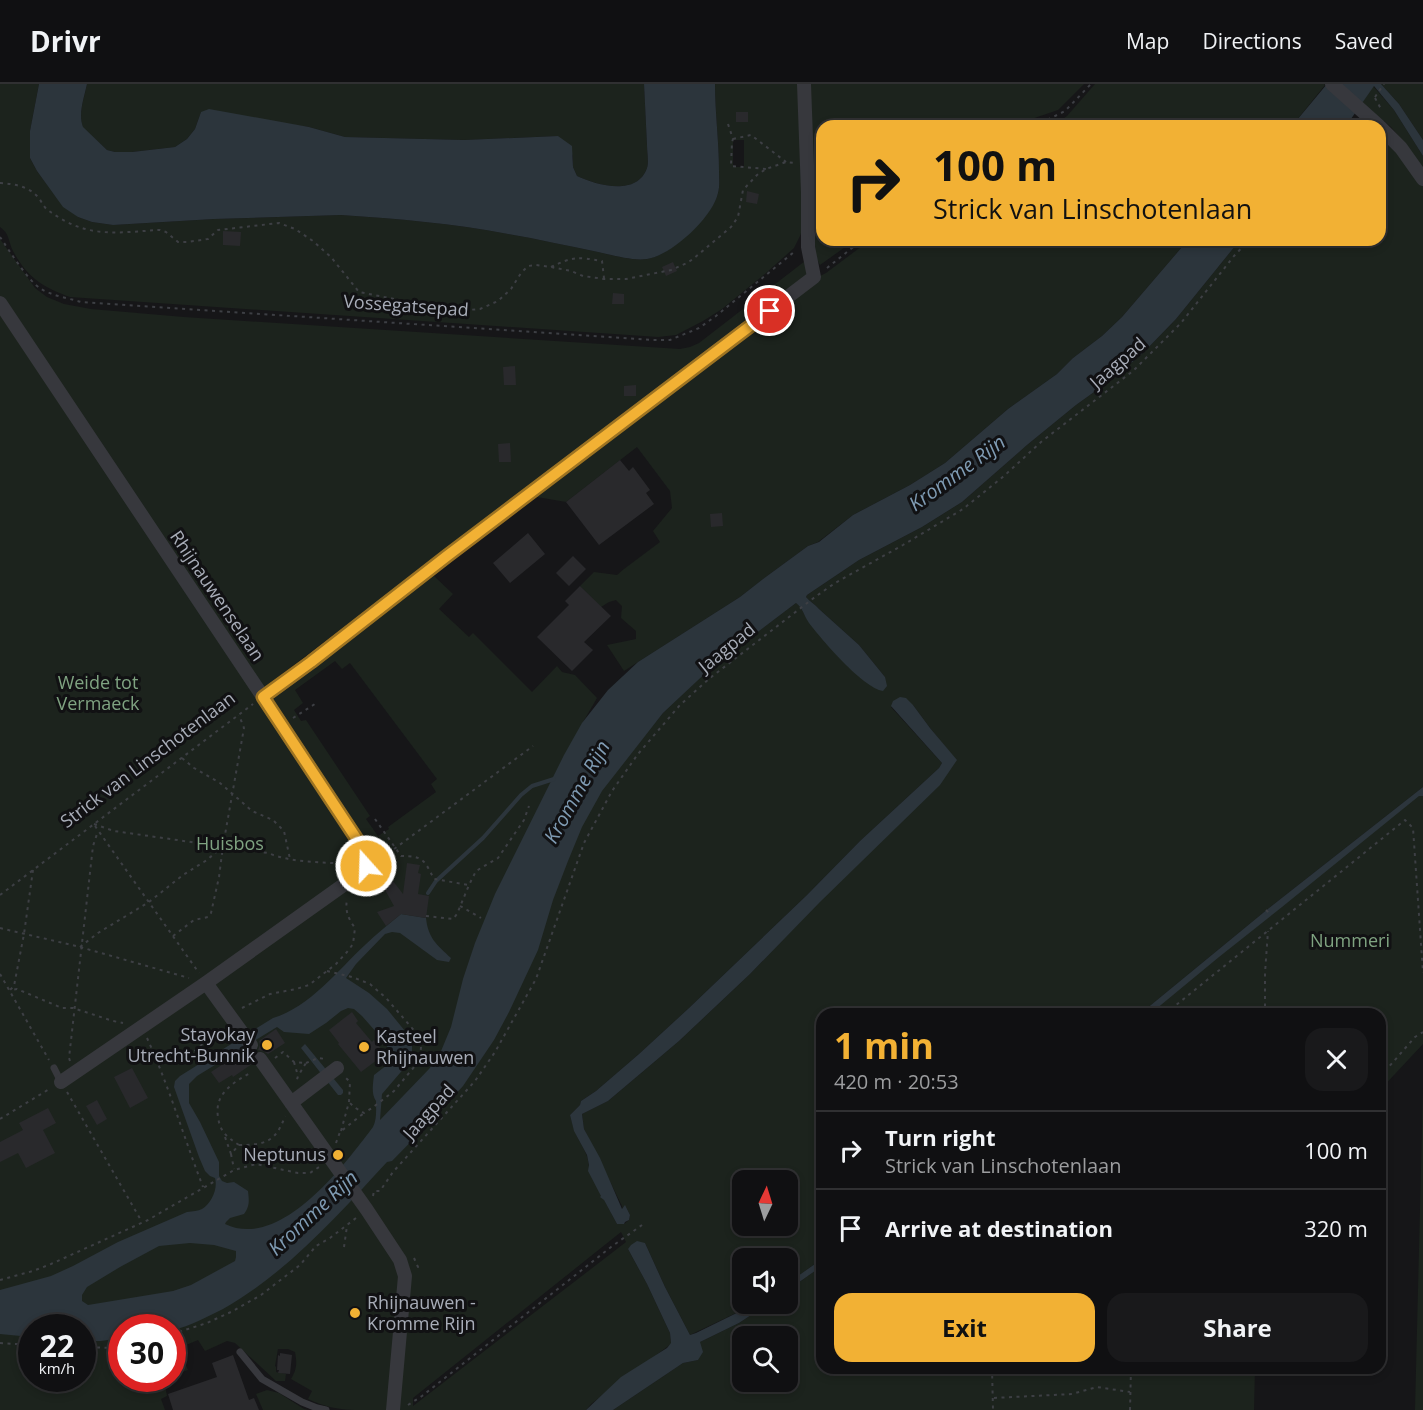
<!DOCTYPE html>
<meta charset="utf-8">
<style>
:root{--surface:#101012;--page:#19191b;--text:#f1f3f6;--muted:#9c9d9f;--line:#303032;--accent:#f2b134}
body{margin:0;font-family:"Open Sans",sans-serif;background:var(--page);color:var(--text);height:100vh;display:flex;flex-direction:column;font-size:22px;white-space:nowrap}
*{box-sizing:border-box;margin:0}
p{font-size:20px;color:var(--muted)}
.icon{flex:none;width:33px;height:33px;fill:none;stroke:currentColor;stroke-width:2;stroke-linecap:round;stroke-linejoin:round}
.map{position:relative;flex:1;overflow:hidden}
.side{position:absolute;left:816px;top:924px;width:570px;height:366px;display:flex;flex-direction:column;background:var(--surface);border-radius:18px;box-shadow:0 3px 9px #0003,0 0 0 2px var(--line)}
.side>*{flex:none}
.guide{position:absolute;left:816px;top:36px;width:570px;height:126px;border-radius:18px;box-shadow:0 3px 9px #0003,0 0 0 2px var(--line);background:#f2b134;color:#111;overflow:hidden}
.needle{width:39px;rotate:4deg}
.buttons{position:absolute;left:732px;top:1086px;display:grid;gap:12px}
.buttons a{display:grid;place-items:center;width:66px;height:66px;border-radius:12px;background:var(--surface);box-shadow:0 3px 9px #0003,0 0 0 2px var(--line);font-size:30px}
.speed{position:absolute;left:18px;top:1230px;display:flex;gap:12px;font-size:30px;font-weight:700;text-align:center}
.speed>*{display:grid;place-content:center;width:78px;height:78px;border-radius:50%;background:var(--surface);box-shadow:0 3px 9px #0003,0 0 0 2px var(--line);line-height:1}
.speed small{font-size:15px;font-weight:400}
.speed .limit{border:9px solid #d22;background:#fff;color:#111}
.pin{position:absolute;display:grid;place-items:center;width:51px;height:51px;color:#fff;margin:-26px;border:3px solid #fff;border-radius:50%;box-shadow:0 2px 6px #0007}
.me{position:absolute;width:66px;margin:-33px;rotate:340deg;stroke-linejoin:round;filter:drop-shadow(0 0 4px #0008)}
.turn{display:flex;align-items:center;gap:21px;height:126px;padding:0 18px;font-size:27px}
.turn .icon{width:78px;height:78px;stroke-width:2.5}
.turn b{display:block;font-size:42px;line-height:51px}
.round{display:grid;place-items:center;flex:none;width:63px;height:63px;border-radius:18px;background:var(--page)}
.overview{display:flex;align-items:center;justify-content:space-between;height:102px;padding:0 18px}
h1{font-size:36px;font-weight:700;line-height:45px;color:var(--accent)}
.button{display:flex;gap:12px;margin-top:auto;padding:12px 18px}
.button a{flex:1;height:69px;border-radius:18px;background:var(--accent);color:#111;font-size:24px;font-weight:700;line-height:69px;text-align:center}
.button a+a{background:var(--page);color:var(--text)}
ul{padding:0;list-style:none}
li{display:flex;align-items:center;gap:18px;height:78px;padding:0 18px;border-top:2px solid var(--line)}
li div{flex:1}
li b{display:block;font-size:22px}
li em{font-style:normal}
header{display:flex;align-items:center;gap:36px;box-sizing:border-box;height:84px;padding:0 30px;background:var(--surface);border-bottom:2px solid var(--line)}
header strong{font-size:28px}
nav{display:flex;gap:33px;margin-inline-start:auto;font-size:21px}
.map>svg:first-child{display:block}
.green{fill:#1c231d;fill-rule:evenodd}
.water{fill:#2c353c;fill-rule:evenodd}
.lines{fill:none;stroke-linecap:round;stroke-linejoin:round}
.stream{stroke:#2c353c;stroke-width:4}
.building{fill:#29292c}
.path{stroke:#3d3f44;stroke-width:2;stroke-dasharray:3 4.5;stroke-linecap:butt}
.service{stroke:#37383d;stroke-width:7}
.minor{stroke:#37383d;stroke-width:14}
.route-casing{stroke:#9d7322;stroke-width:15}
.route{stroke:#f2b134;stroke-width:10}
.poi-dot{fill:#f2b134;stroke:#111113;stroke-width:2}
.labels{text-anchor:middle;stroke-width:6;stroke-linejoin:round;paint-order:stroke}
.street-label{font-size:18px;fill:#a8adb8;stroke:#111113}
.park-label{font-size:18px;fill:#7fa381;stroke:#111113}
.poi-label{font-size:18px;fill:#a8adb8;stroke:#111113;text-anchor:end}
.water-label{font-size:20px;font-style:italic;fill:#7f9bb3;stroke:#111113}
</style>
<header>
<strong>Drivr</strong>
<nav><a>Map</a><a>Directions</a><a>Saved</a></nav>
</header>
<div class="map">
<svg width="1423" height="1326" viewBox="0 0 1423 1326">
<rect width="100%" height="100%" fill="#161618"/>
<!-- green -->
<path class="green" d="M0,0H39L30,47V74L37,87L54,110L78,133L92,138L113,141L214,135L341,131C397,135 453,139 508,150C538,155 568,162 598,168C613,171 631,177 647,175C670,172 713,132 718,109C720,102 719,94 719,87C719,58 715,29 715,0H801L804,140L800,152L794,164L766,189L722,225L703,237L676,251L658,253L70,213C42,203 27,193 13,167C8,157 10,150 0,143ZM733,56H744V83H733Z
M87,0H644C645,20 646,41 647,61C647,68 649,78 647,84C637,113 596,101 577,92L573,83V72L558,52L464,56L345,53L309,43L201,28L195,45L187,55L175,63L132,68H115L107,66L83,44C78,30 84,14 87,0Z
M806,0H1084L1058,26L1011,42H822V156H855L820,181L815,172Z
M1095,0H1324L1325,1L1292,42H1043L1057,39L1067,32Z
M1381,0H1423V56L1399,20Z
M1373,2L1394,26L1423,72V85L1409,65L1391,43L1361,18Z
M1380,49L1385,53L1423,101V703L1269,824L1140,930H822V1175L788,1199V1174H742V1220H755L690,1251L665,1203L645,1159L628,1165L647,1200L670,1249L671,1260L591,1320L586,1326H355C338,1326 323,1322 308,1315L312,1307L291,1295C297,1285 297,1279 295,1268L288,1265H278L275,1282L276,1283V1288L286,1290L285,1297H276L235,1259L227,1257L205,1267L198,1256L179,1264L188,1286L173,1291L172,1244H122V1294L148,1295L152,1307L165,1302L167,1312L161,1315L165,1326H0V155L35,204L47,213L64,220L91,225L184,233L680,265L690,263L699,259L805,177L807,191L274,596L279,604L434,492L453,510L439,525L469,553L473,549L532,608L557,582L562,588L575,591L597,614L583,638L626,675L663,629L712,582L796,519L799,520L808,537L841,575L885,593L859,561L819,525C815,520 810,518 806,513L807,511L859,476L922,443L962,418L1027,361L1076,321L1115,293L1144,268L1176,235L1240,156H1380ZM335,577L342,585L350,579L437,695L431,700L436,708L388,743L389,745L378,752L366,735L370,732L306,636L301,637L294,626L303,619L295,606ZM913,621L930,644L956,676L750,890L679,957L608,1017L582,1030L584,1045L622,1122L623,1126L625,1122L630,1131L629,1136L624,1140H617L589,1087C590,1072 582,1063 576,1050C573,1044 572,1037 570,1031L580,1021L581,1017L596,1007L639,970L689,924L807,811L860,757L939,684L942,679L891,623ZM742,1096H788V1142H742ZM621,1148L626,1158L413,1322V1314ZM32,1244H82V1294H32Z
M870,156H1188L1122,233L1102,252L1073,274L1057,290L1008,325L945,379L910,401L853,431L818,458L808,462L763,495L740,513L624,587L607,561L636,555V547L621,534L622,522L616,516L609,518L601,523L580,502L594,488L617,491L624,485L660,458L653,447L672,424L670,407L637,363L566,418L537,413L533,410L816,194L826,189Z
M1423,709V960L1380,1006V930H1142L1418,711Z
M1423,1004V1326H1415Z
M822,1182V1284H1255L1254,1326H613L683,1279L698,1276L700,1258L739,1239L768,1220H788V1206ZM742,1252H788V1298H742Z
M267,1306L279,1309L304,1325L308,1326H263L256,1310Z"/>
<!-- water -->
<path class="water" d="M39,0H87C84,14 78,30 83,43L107,66L115,68H132L175,63L187,55L195,45L201,28L209,25L309,43L345,53L464,56L558,52L572,62L573,83L577,92C596,101 637,113 647,84C649,78 647,68 647,61C646,41 645,20 644,0H715C715,29 719,58 719,87C719,94 720,102 718,109C713,133 671,172 647,175C632,177 613,171 598,168C568,162 538,155 508,150C453,139 397,135 341,131L214,135L113,141L92,138L78,133L63,123L37,87L30,74V47Z
M1327,0H1381L1399,20L1423,56V72L1394,26L1374,2L1346,42H1292Z
M1188,156H1240L1176,235L1144,268L1115,293L1076,321L1027,361L962,418L922,443L859,476L807,511L806,513C810,518 815,520 819,525L859,561L885,593L887,602L883,607C863,604 822,556 809,539C804,532 803,524 796,519L713,582L663,629L602,707L582,743L568,777L553,816L538,866L509,928L494,956L463,1002L435,1033L392,1077L387,1078C337,1132 288,1188 223,1225C207,1233 190,1242 173,1246L172,1244H122L121,1254L101,1257H83L82,1244H32L31,1253L0,1250V1206L51,1192L73,1182L118,1158L187,1128C193,1127 198,1127 202,1125C212,1119 218,1104 215,1094L210,1092L205,1087L199,1073L174,1003L175,997L180,992L273,934C310,923 338,886 365,861C376,850 389,840 401,830L426,834C428,854 437,861 451,874L449,878L437,876L400,849L392,848L385,850L356,880L346,894L369,909L387,925L405,947L412,958V975L382,1010L380,1036L429,985L439,972L451,943L463,895L475,859L495,810L564,671L582,639L608,606L638,578L740,513L763,495L808,462L819,458L853,431L910,401L945,379L1008,325L1057,290L1073,274L1102,252L1122,233ZM348,924L354,925L362,932L384,957L393,973L392,977L374,991C373,999 371,1010 376,1017C376,1026 377,1035 373,1043C345,1080 281,1167 225,1140L226,1138L230,1134L244,1130C250,1122 249,1116 248,1107L234,1098L227,1099L222,1097L219,1092V1078L200,1038L189,1019V1000L197,992L277,943L284,948L309,950L326,939L341,927ZM190,1159L214,1161L236,1167V1173L235,1177L191,1201L173,1207L88,1221L82,1217V1211L87,1203L120,1183L159,1162Z
M900,613L906,614L913,621L930,644L957,676L940,701L820,818L750,890L679,957L608,1017L582,1030L584,1045L600,1074L622,1125L625,1121L630,1131L629,1136L625,1138L624,1140H617L604,1116L600,1113L601,1112L588,1087L589,1081L587,1071L574,1047L570,1031L580,1021L581,1017L596,1007L639,970L689,924L807,811L860,757L939,684L942,679L891,622L893,617Z
M1423,703V712H1419L1282,823L1219,873L1150,930H1140L1269,824Z
M305,960L343,1006V1009L341,1011H338L301,964Z
M637,1157L645,1159L665,1203L690,1251L696,1249L755,1220H768L739,1239L700,1258L703,1268L698,1276L683,1279L613,1326H586L621,1293L667,1264L671,1259L670,1249L647,1200L628,1165L631,1161Z
M822,1175V1182L788,1206V1199Z"/>
<g class="lines">
<!-- stream -->
<path class="stream" d="M428,809L436,797L483,754L521,711L532,702L554,695"/>
</g>
<!-- building -->
<path class="building" d="M736,28H748V38H736Z
M747,107L759,110L757,120L746,118Z
M223,147L241,148L240,162L223,161Z
M673,178L677,187L666,192L662,183Z
M613,209L624,210V220H612Z
M515,282L516,301H504L503,283Z
M636,301V312H624V302Z
M510,359L511,378H499L498,360Z
M620,376L629,387L633,383L650,406L646,409L654,420L599,461L566,418Z
M722,429L723,442L711,443L710,430Z
M528,449L545,470L510,499L493,479Z
M573,472L586,485L569,502L556,489Z
M580,502L611,532L584,558L593,566L572,587L537,553L569,521L565,517Z
M407,779L420,781L418,789L421,790L418,810L429,812L426,834L401,830L386,842L377,828L394,822L384,804L393,797L403,810Z
M352,928L358,937L356,939L372,958L374,956L385,970L361,988L338,960L339,959L329,946Z
M276,945L285,959L268,970L263,967L258,966L260,961L259,957Z
M244,966L248,969L253,970L251,975L252,980L233,993L232,991L219,999L211,988Z
M132,984L148,1014L130,1024L114,993Z
M97,1016L107,1035L97,1041L86,1022Z
M48,1024L56,1039L43,1046L55,1069L26,1084L18,1069L0,1078V1058L23,1046L19,1039Z
M280,1269L292,1271L290,1290L278,1289L279,1286H277L278,1271L280,1272Z
M233,1271L249,1316L254,1314L259,1326H173L168,1310L217,1293L212,1279Z"/>
<g class="lines">
<!-- path -->
<path class="path" d="M1375,13L1384,0
M1375,14L1381,25
M728,40L733,55L732,58L731,82L766,85
M1026,42L1049,35L1065,27L1091,0
M733,55L751,51L786,78
M0,99C14,100 28,102 38,113C42,118 44,124 49,127C59,134 71,141 82,144C107,152 135,147 160,146L166,148L178,158H187L208,155L218,146L279,139L295,145L313,157L331,173L359,208L455,227L480,225L498,217L511,205L521,189L528,182L536,181L551,183L571,187L583,192L604,195H626L671,186L687,179L693,175L731,143L738,133L743,106L757,91L766,85L786,78L795,79
M0,153C9,166 28,197 41,205C53,212 68,214 81,218L653,256H670L699,244L716,232L794,168
M551,183C574,172 577,173 602,177L604,194
M827,184L862,156
M293,634L318,618
M182,674L194,684L220,699L252,727L273,736L284,747L290,775
M375,735L401,772C424,772 424,776 434,795L469,801
M94,740L114,747L268,769C292,779 322,778 348,780
M95,742L199,889
M382,774L533,662
M33,786L24,850L14,902L10,906L17,905L62,924H73L113,937L123,939
M0,811L253,620
M460,822L481,834
M1266,826L1271,831
M426,832L453,835L457,830L469,801L476,787L498,774L524,736L529,722
M0,844L80,863L189,894
M173,852L194,836L208,833L211,829L219,793L223,762L244,644L239,631
M80,863L98,849L149,818L183,791L207,776L222,763
M327,887L352,893L370,900L386,914L418,951L421,963L420,976L394,1007L372,1024L364,1029L354,1023L349,1018
M0,890L49,976
M242,924L270,910L296,905L309,901L336,880L347,868L353,860L355,844C348,834 345,827 347,815
M1165,930L1405,736L1413,744L1423,889
M1265,930V889L1268,847
M147,954C169,1002 184,1054 203,1103
M275,974L283,968L294,978L306,979L298,992
M70,977L69,974L93,762L98,747
M294,978L298,992L296,999
M306,979L318,974L326,975
M160,980L183,975L196,966L222,942
M1380,993L1415,953L1423,948
M67,1008L142,1138
M0,1035L51,1004
M341,1047L349,1018L350,998L345,993
M225,1053L231,1070L239,1061C265,1061 276,1058 285,1032
M336,1059L340,1048L364,1029
M239,1061C227,1053 220,1048 218,1033C214,1009 234,998 252,988
M231,1070L234,1085
M373,1112L374,1107H380L393,1088L475,997L495,968L536,895L584,759L612,707L638,670L680,621L710,594L815,513L835,499L903,461L963,425L1004,392L1041,358L1133,287L1181,239L1234,172L1249,156
M344,1163L347,1142
M414,1174L418,1183V1188
M0,1196L33,1187L51,1180L148,1136L234,1086L256,1080L298,1089H310L319,1083
M172,1250L207,1239L233,1227L261,1211L300,1181L316,1162L330,1154L356,1134
M0,1259L32,1261
M82,1263L112,1264L122,1262
M992,1284L993,1326
M994,1314L1072,1310L1097,1303L1130,1308
M408,1321L422,1312L611,1163L642,1141
M1130,1326L1131,1284"/>
<!-- service -->
<path class="service" d="M54,984L61,998
M240,1268L262,1295L302,1318L317,1324L326,1326"/>
<!-- minor -->
<path class="minor" d="M1332,0L1379,42
M1380,43L1401,64L1423,95
M0,219L263,613L353,749L368,774C365,786 358,790 349,797L206,899L61,998
M263,613L295,590L447,472L814,193L808,163V109L804,0
M206,899L251,961
M260,975L367,1126L400,1176L405,1192L393,1326
M291,1019L337,984"/>
</g>
<g class="lines">
<!-- route casing -->
<g class="route-casing">
<path id="route" d="M366,782L368,774L366,769L263,613L311,578L447,472L770,227"/>
</g>
<!-- route -->
<use href="#route" class="route"/>
</g>
<!-- markers -->
<g class="poi-dot">
<circle cx="267" cy="961" r="6"/>
<circle cx="364" cy="963" r="6"/>
<circle cx="338" cy="1071" r="6"/>
<circle cx="355" cy="1229" r="6"/>
</g>
<g class="labels">
<!-- street labels -->
<g class="street-label">
<text transform="translate(406 222) rotate(4)" y="6">Vossegatsepad</text>
<text transform="translate(1118 279) rotate(-41)" y="6">Jaagpad</text>
<text transform="translate(217 512) rotate(56)" y="6">Rhijnauwenselaan</text>
<text transform="translate(727 564) rotate(-39)" y="6">Jaagpad</text>
<text transform="translate(148 676) rotate(-37)" y="6">Strick van Linschotenlaan</text>
<text transform="translate(429 1028) rotate(-48)" y="6">Jaagpad</text>
</g>
<!-- park labels -->
<g class="park-label">
<text x="98" y="605">Weide tot<tspan x="98" dy="21">Vermaeck</tspan></text>
<text x="230" y="766">Huisbos</text>
<text x="1350" y="863">Nummeri</text>
</g>
<!-- poi labels -->
<g class="poi-label">
<text x="255" y="957">Stayokay<tspan x="255" dy="21">Utrecht-Bunnik</tspan></text>
<text x="376" y="959" text-anchor="start">Kasteel<tspan x="376" dy="21">Rhijnauwen</tspan></text>
<text x="326" y="1077">Neptunus</text>
<text x="367" y="1225" text-anchor="start">Rhijnauwen -<tspan x="367" dy="21">Kromme Rijn</tspan></text>
</g>
<!-- water labels -->
<g class="water-label">
<text transform="translate(957 389) rotate(-36)" y="7">Kromme Rijn</text>
<text transform="translate(577 708) rotate(-61)" y="7">Kromme Rijn</text>
<text transform="translate(313 1129) rotate(-43)" y="7">Kromme Rijn</text>
</g>
</g>
</svg>
<div class="buttons">
<a><svg class="needle" viewBox="-14 -14 28 28"><path d="M0-13l5 13h-10z" fill="#e53935"/><path d="M0 13l5-13h-10z" fill="#9c9d9f"/></svg></a>
<a><svg class="icon" aria-label="sound" viewBox="0 0 24 24"><path d="M4 9h4l5-4v14l-5-4H4zM17 9q2 3 0 6"/></svg></a>
<a><svg class="icon" aria-label="search" viewBox="0 0 24 24"><circle cx="10" cy="10" r="6"/><path d="M15 15l6 6"/></svg></a>
</div>
<div class="speed"><div>22<small>km/h</small></div><div class="limit">30</div></div>
<div class="pin" style="left:770px;top:227px;background:#d93025"><svg class="icon" aria-label="arrive" viewBox="0 0 24 24"><path d="M6 21V4h12l-3 4 3 4H6"/></svg></div>
<svg class="me" style="left:366px;top:782px" viewBox="-20 -20 40 40"><circle r="17" fill="#f2b134" stroke="#fff" stroke-width="3"/><path d="M0-11L8 9 0 5-8 9z" fill="#fff"/></svg>
<div class="guide">
<div class="turn"><svg class="icon" aria-label="right" viewBox="0 0 24 24"><path d="M7 20v-9h11M14 6l5 5-5 5"/></svg><div><b>100 m</b>Strick van Linschotenlaan</div></div>
</div>
<section class="side">
<div class="overview"><div><h1>1 min</h1><p>420 m · 20:53</p></div><a class="round"><svg class="icon" aria-label="close" viewBox="0 0 24 24"><path d="M6 6l12 12M18 6L6 18"/></svg></a></div>
<ul>
<li><svg class="icon" aria-label="right" viewBox="0 0 24 24"><path d="M7 20v-9h11M14 6l5 5-5 5"/></svg><div><b>Turn right</b><p>Strick van Linschotenlaan</p></div><em>100 m</em></li>
<li><svg class="icon" aria-label="arrive" viewBox="0 0 24 24"><path d="M6 21V4h12l-3 4 3 4H6"/></svg><div><b>Arrive at destination</b></div><em>320 m</em></li>
</ul>
<div class="button"><a>Exit</a><a>Share</a></div>
</section>
</div>
